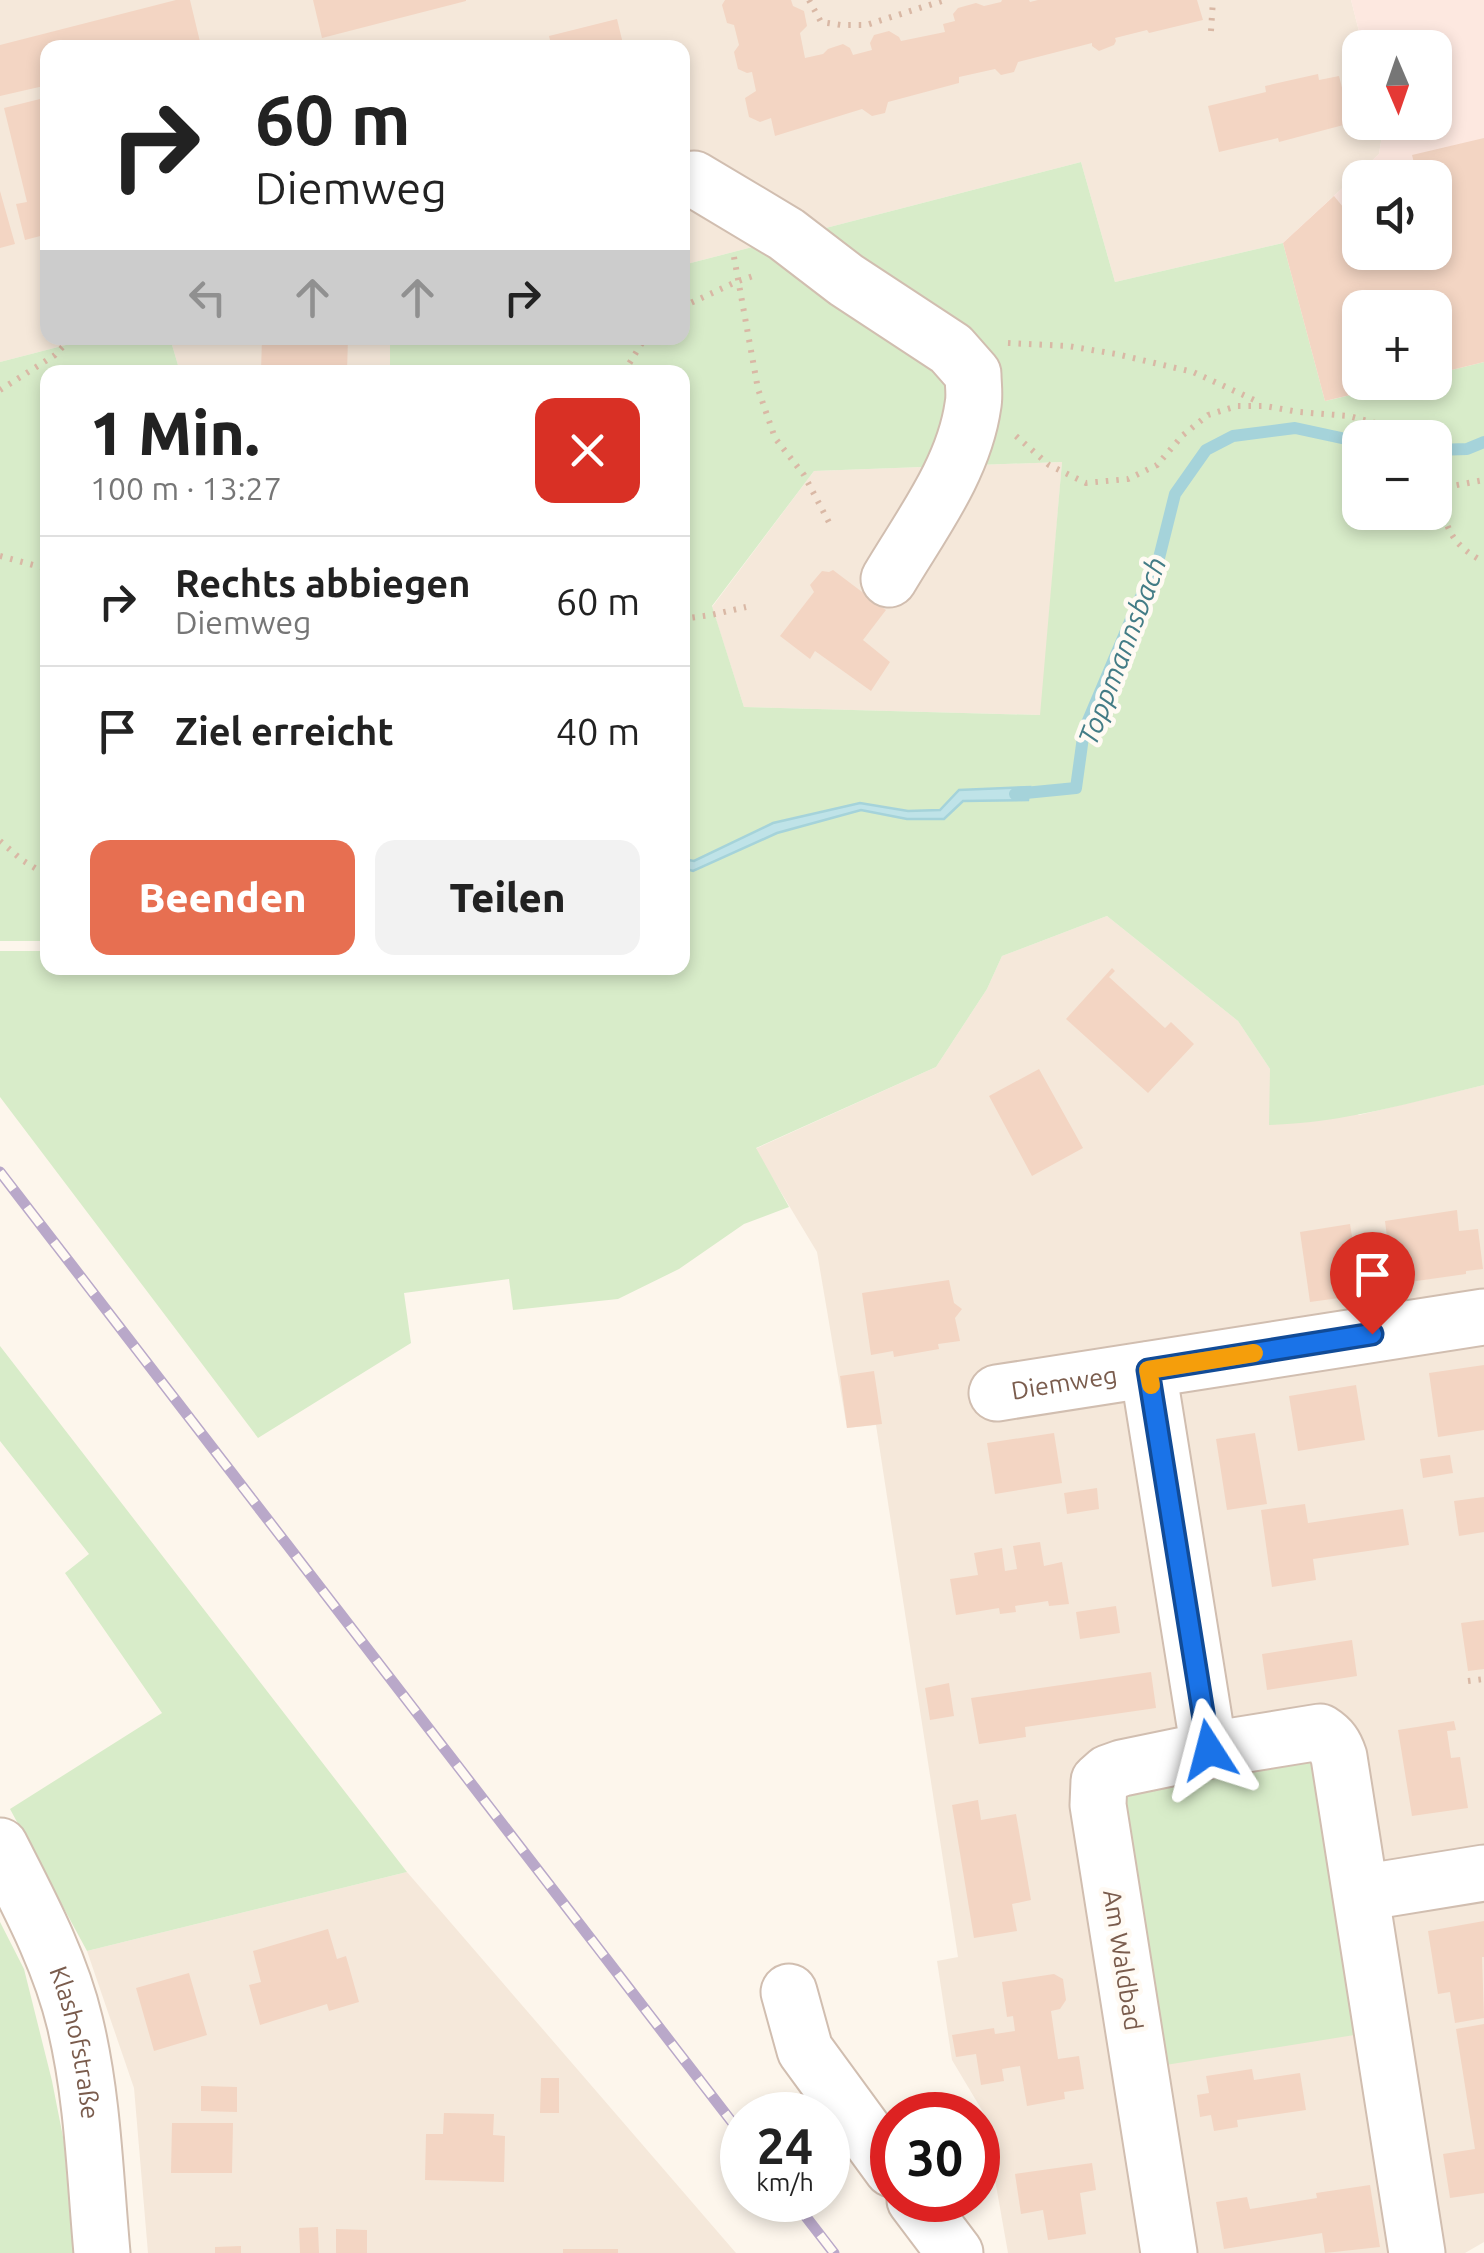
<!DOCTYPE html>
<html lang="de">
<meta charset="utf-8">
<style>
:root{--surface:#fff;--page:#f2f2f2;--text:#222;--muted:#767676;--line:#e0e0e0;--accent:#e76f51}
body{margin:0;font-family:Ubuntu,sans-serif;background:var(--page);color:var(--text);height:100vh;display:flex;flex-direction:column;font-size:38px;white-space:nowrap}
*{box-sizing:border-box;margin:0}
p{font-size:32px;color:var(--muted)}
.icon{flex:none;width:55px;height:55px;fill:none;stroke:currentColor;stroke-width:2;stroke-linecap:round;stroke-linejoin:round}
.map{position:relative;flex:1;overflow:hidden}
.drawer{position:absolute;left:40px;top:365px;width:650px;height:610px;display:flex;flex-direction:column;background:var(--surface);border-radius:20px;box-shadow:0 5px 15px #0003}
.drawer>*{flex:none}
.top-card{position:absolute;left:40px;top:40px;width:650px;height:305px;border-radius:20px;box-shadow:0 5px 15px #0003;background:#fff;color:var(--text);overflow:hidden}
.needle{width:65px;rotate:178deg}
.controls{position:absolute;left:1342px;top:30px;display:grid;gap:20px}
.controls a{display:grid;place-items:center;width:110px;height:110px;border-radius:20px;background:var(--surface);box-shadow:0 5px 15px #0003;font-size:50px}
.speed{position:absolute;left:720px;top:2092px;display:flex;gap:20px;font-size:50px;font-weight:700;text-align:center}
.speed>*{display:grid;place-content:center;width:130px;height:130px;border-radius:50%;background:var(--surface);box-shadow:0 5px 15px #0003;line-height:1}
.speed small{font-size:25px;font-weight:400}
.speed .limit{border:15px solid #d22;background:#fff;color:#111}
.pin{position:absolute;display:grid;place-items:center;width:85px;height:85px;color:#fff;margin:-102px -42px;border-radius:50% 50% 50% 0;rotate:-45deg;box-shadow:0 0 10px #0007}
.pin .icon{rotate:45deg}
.me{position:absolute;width:110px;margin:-55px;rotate:351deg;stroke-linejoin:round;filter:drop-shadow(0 0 8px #0008)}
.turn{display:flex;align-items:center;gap:35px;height:210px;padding:0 50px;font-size:45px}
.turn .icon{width:130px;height:130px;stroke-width:2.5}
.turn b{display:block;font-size:70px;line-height:85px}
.lanes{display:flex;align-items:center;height:95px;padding:0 50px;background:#0003;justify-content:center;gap:50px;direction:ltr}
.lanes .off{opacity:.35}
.round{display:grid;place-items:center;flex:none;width:105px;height:105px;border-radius:20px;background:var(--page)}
.summary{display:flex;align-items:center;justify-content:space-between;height:170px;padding:0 50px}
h1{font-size:60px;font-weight:800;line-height:75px}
.primary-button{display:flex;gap:20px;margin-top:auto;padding:20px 50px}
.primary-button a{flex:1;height:115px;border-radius:20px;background:var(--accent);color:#fff;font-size:40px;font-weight:800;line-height:115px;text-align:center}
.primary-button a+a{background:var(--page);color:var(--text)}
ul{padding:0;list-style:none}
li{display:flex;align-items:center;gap:30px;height:130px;padding:0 50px;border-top:2px solid var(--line)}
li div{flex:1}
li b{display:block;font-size:38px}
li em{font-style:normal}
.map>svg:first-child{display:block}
.residential{fill:#f5e8da}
.commercial{fill:#fde8e0;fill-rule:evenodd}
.green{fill:#d8ecc9;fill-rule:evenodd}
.water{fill:#bfe3e8;stroke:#a5d3da;stroke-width:2.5}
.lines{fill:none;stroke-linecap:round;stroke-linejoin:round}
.stream{stroke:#a5d3da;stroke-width:12}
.building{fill:#f3d5c3}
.minor-casing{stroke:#d1beb0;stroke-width:59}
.path{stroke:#d9b8a5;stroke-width:6;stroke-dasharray:2.5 8;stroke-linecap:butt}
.minor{stroke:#fff;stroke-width:55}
.rail-casing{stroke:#b9a8c9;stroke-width:11}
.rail{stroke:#fffaf3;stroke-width:8;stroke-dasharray:22;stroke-linecap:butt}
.route-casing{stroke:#114b97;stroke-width:25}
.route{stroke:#1a73e8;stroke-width:18}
.slow{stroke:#f59e0b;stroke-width:18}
.labels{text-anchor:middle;stroke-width:9;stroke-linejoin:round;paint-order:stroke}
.street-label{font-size:25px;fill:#7a5c4d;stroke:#fffaf3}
.water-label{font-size:28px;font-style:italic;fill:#437c86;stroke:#fffaf3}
</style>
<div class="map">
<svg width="1484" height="2253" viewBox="0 0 1484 2253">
<rect width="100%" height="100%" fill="#fdf6ec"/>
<!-- residential -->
<path class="residential" d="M0,0H1351L1363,47L1360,48V122L1382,123L1383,129L1379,154L1283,243L1115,282L1081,162L683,265L682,48H48V338H93L0,362Z
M170,338H406L390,342V372H180Z
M1062,462L1041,715L744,707L712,607L814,471Z
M1107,916L1238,1021L1270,1069L1359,1115L1484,1085V2242L1465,2253H1008L983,2112L952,2060L937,1961L958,1957L876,1425L847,1428L817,1252L755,1149L936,1067L987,989L1002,956Z
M407,1872L736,2253H148L134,2088L87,1951Z"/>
<!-- commercial -->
<path class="commercial" d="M1351,0H1484V362L1435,374V308H1360V382L1402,383L1325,401L1283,243L1379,154L1383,129L1382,123L1435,122V48L1363,47ZM1360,178H1435V252H1360Z"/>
<!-- green -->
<path class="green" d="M1081,162L1115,282L1283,243L1325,401L1402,383L1435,382V374L1484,362V1085C1413,1102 1343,1123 1269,1125L1270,1069L1238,1021L1107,916L1002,956L987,989L936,1067L756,1148L789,1207L744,1224L679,1269L618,1299L513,1310L509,1279L404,1293L411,1343L258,1438L0,1097V951H47L48,968H682L683,868L693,871L777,833L861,810L907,819H944L959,790L940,810L908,811L860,803L773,823L694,862L683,859L682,372H390V341L406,338H682L683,265ZM1360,438H1435V512H1360ZM1062,462L1040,715L744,707L712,606L814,471Z
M93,338H170L180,372H48L47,941H0V362Z
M0,1346L407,1872L87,1951L10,1809L162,1713L65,1573L89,1554L0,1441Z
M1287,1750L1316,1762L1367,2033L1153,2067L1123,1788Z
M0,1922L24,1969L52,2081L64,2142L73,2253H0Z"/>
<!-- water -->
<path class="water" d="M1030,787L1028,800L963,801L944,819H907L861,810L777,833L693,871L683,868V859L694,861L773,823L860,803L908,811L940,810L959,790Z"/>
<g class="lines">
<!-- stream -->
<path class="stream" d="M1435,450L1467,449L1484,442
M1015,794L1076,788L1084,730L1137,605L1158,562L1175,494L1206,450L1233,436L1295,428L1360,442"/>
</g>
<!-- building -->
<path class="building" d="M176,0H190L201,46L48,48V85L0,96V45Z
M313,0H466V1L322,38Z
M725,0H791L793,6L804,11L807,26L800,33L805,58L823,54L828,49L843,44L850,48L853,55L872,50L870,43L874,35L889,31L899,37L901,41L945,32L943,24L955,21L953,14L958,8L976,3L984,6L1001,2L1002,0H1029L1030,2L1038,0H1197L1203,20L1149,33L1147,30L1115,38L1116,41L1114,45L1099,51L1092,46V43L1018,62L1014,72L1001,75L995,69L959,77V83L888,102L885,113L872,116L862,109L775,136L771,118L760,122L749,117L745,98L756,91L752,72L747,73L738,69L734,52L739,45L734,25L727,23L722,5Z
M617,19L624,48H552L549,36Z
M1318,74L1319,80L1339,76L1351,123L1279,142L1278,138L1219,152L1208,106L1266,92L1265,86Z
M48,97V234L25,240L16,204L27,202L4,108Z
M1484,138V362L1435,374V308H1360V382L1396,384L1325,401L1283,243L1334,196L1353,219L1360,240V252H1435V178H1406L1404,169L1415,167L1412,155Z
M0,191L15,244L0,248Z
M262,338H348L347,372H261Z
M833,570L886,610L863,640L890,662L871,691L815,651L810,659L780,636L814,592L810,585L822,571L829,572Z
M1112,968L1115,971L1109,977L1165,1028L1171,1022L1194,1044L1148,1093L1066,1019Z
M1039,1069L1083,1148L1032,1176L989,1096Z
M1457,1210L1459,1231L1478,1229L1483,1269L1466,1271V1274L1360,1289L1361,1295L1310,1302L1300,1232L1350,1224L1355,1255L1372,1252L1371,1248L1388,1245L1385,1221Z
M949,1280L954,1303L962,1309L955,1318L960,1341L938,1344L939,1349L894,1357L893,1351L871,1355L862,1293Z
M1484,1365V1430L1438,1437L1429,1373Z
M874,1371L882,1424L847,1428L840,1376Z
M1356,1385L1365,1440L1298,1451L1289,1396Z
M1054,1433L1062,1483L995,1494L987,1443Z
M1255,1433L1267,1504L1227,1510L1216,1439Z
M1450,1455L1453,1473L1423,1478L1420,1459Z
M1097,1488L1099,1509L1067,1514L1064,1493Z
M1484,1497V1532L1459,1536L1454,1501Z
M1305,1504L1308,1523L1403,1509L1409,1545L1313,1559L1316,1580L1272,1587L1261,1510Z
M1040,1542L1044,1566L1062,1562L1069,1604L1049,1606L1048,1601L1015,1606L1016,1612L1000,1614L999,1608L956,1615L950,1579L978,1575L974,1553L1002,1548L1005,1571L1017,1569L1013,1546Z
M1116,1606L1120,1633L1080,1639L1076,1612Z
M1484,1620V1669L1468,1671L1461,1623Z
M1352,1640L1357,1676L1267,1690L1262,1654Z
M1151,1672L1156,1708L1025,1727L1026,1737L979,1744L971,1698Z
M949,1683L954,1716L930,1720L925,1688Z
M1454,1721L1456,1730L1447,1731L1451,1758L1460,1757L1468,1808L1412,1816L1398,1730Z
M978,1800L981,1820L1016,1814L1031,1900L1012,1904L1017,1931L974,1938L952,1805Z
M1484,1921V1957H1482L1484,2018L1455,2023L1450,1992L1438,1994L1428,1931Z
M328,1929L337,1959L346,1956L359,2002L329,2011L327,2004L260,2025L249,1985L261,1982L253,1951Z
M189,1973L207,2035L154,2051L136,1988Z
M1054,1974L1063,1979L1066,2000L1060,2009L1051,2011L1058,2059L1079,2056L1084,2089L1064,2092L1065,2099L1027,2106L1020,2066L1002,2069L1004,2081L981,2085L976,2054L956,2057L952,2035L994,2028L995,2034L1015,2031L1013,2016L1007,2017L1002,1982Z
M1484,2024V2193L1450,2198L1443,2154L1475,2149L1456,2029Z
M1252,2069L1254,2080L1300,2073L1306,2110L1237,2120L1238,2127L1214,2131L1211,2115L1200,2117L1197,2095L1209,2093L1206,2076Z
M541,2078H559V2113H540Z
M201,2086L237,2087V2112L201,2111Z
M444,2113L494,2114L493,2135L505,2136L504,2182L425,2180L426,2134H443Z
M172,2123H233L232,2173H171Z
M1092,2163L1096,2190L1080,2193L1086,2234L1048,2240L1043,2210L1021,2214L1015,2174Z
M1370,2185L1380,2247L1325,2253L1322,2233L1224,2249L1216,2202L1247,2197L1250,2209L1317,2198L1316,2193Z
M318,2227L319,2253H300L299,2228Z
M336,2229L367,2230V2253H336Z
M241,2246V2253H215V2247Z
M563,2249H618V2253H563Z"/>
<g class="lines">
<!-- minor casing -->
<g class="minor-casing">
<g id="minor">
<path d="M694,179L786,234L846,280L951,349L973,374C973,384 975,395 973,405C964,469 921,525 889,579"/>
<path d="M1148,1370L1209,1750"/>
<path id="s1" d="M997,1393L1484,1317"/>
<path id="s2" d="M0,1846C29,1903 60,1960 75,2023C93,2098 95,2176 102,2253"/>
<path d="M1361,1893L1484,1873"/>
<path d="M789,1992L805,2050L892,2169"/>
<path d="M915,2200L955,2253"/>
<path d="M1169,2253L1098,1805L1099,1781L1108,1773L1122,1768L1209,1750L1320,1732C1331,1739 1335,1745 1339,1757L1417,2253"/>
</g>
</g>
<!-- path -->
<path class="path" d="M809,0L821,22L841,25H866L945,0
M1211,31L1213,0
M734,257L758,389L775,438L804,475L832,528
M682,307L738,281L759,274
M1008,343L1068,346L1116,354L1193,372L1261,403
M624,372L645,338
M0,390L55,355L71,338
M1016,436L1049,465L1086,483L1128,479L1157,465L1183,435L1208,415L1237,406H1265L1299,412L1349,416L1375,423L1409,438
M1435,486C1448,525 1445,541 1484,562
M1436,489L1484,480
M0,556L48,569
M682,619L711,615L746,607
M0,841L22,860L48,876
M1468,1681L1484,1679"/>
<!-- minor -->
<use href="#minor" class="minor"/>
<!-- rail casing -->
<g class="rail-casing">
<path id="rail" d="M0,1172L742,2135
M793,2200L834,2253"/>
</g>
<!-- rail -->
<use href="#rail" class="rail"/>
</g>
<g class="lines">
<!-- route casing -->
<g class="route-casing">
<path id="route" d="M1209,1750L1148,1370L1372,1334"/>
</g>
<!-- route -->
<use href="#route" class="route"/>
<!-- slow -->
<path class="slow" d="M1151,1385L1148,1370L1254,1353"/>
</g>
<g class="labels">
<!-- street labels -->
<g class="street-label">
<text dy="9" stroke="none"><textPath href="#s1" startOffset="68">Diemweg</textPath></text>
<text transform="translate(1123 1960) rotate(81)" y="9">Am Waldbad</text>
<text dy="9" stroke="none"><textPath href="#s2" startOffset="212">Klashofstraße</textPath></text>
</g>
<!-- water labels -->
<g class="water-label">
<text transform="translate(1122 651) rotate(-69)" y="10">Toppmannsbach</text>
</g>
</g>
</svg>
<div class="controls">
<a><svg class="needle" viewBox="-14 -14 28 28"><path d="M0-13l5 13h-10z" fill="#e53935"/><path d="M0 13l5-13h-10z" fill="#767676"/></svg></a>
<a><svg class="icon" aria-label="sound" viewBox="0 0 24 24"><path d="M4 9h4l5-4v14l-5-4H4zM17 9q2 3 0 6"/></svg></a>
<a>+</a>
<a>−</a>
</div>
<div class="speed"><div>24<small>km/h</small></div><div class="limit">30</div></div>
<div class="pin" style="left:1372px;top:1334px;background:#d93025"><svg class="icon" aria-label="arrive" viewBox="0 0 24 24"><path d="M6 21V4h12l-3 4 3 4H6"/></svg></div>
<svg class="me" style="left:1209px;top:1750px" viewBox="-20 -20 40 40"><path d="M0-17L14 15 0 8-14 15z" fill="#1a73e8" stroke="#fff" stroke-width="4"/></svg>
<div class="top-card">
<div class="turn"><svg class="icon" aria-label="right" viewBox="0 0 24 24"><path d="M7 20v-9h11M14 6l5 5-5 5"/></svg><div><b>60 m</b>Diemweg</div></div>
<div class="lanes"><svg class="icon off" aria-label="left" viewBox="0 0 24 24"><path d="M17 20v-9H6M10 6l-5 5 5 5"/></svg><svg class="icon off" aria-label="ahead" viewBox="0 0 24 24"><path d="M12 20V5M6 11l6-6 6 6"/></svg><svg class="icon off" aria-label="ahead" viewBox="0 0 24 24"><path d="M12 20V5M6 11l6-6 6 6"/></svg><svg class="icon" aria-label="right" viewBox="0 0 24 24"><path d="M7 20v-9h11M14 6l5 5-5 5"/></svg></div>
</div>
<section class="drawer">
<div class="summary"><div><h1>1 Min.</h1><p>100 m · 13:27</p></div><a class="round" style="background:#d93025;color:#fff"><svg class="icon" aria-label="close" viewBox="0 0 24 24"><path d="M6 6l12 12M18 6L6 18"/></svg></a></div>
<ul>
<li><svg class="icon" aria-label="right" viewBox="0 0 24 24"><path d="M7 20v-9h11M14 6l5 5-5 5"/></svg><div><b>Rechts abbiegen</b><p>Diemweg</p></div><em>60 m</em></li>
<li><svg class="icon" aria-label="arrive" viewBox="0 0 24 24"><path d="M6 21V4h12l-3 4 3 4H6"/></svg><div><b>Ziel erreicht</b></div><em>40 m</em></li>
</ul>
<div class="primary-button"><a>Beenden</a><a>Teilen</a></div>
</section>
</div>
